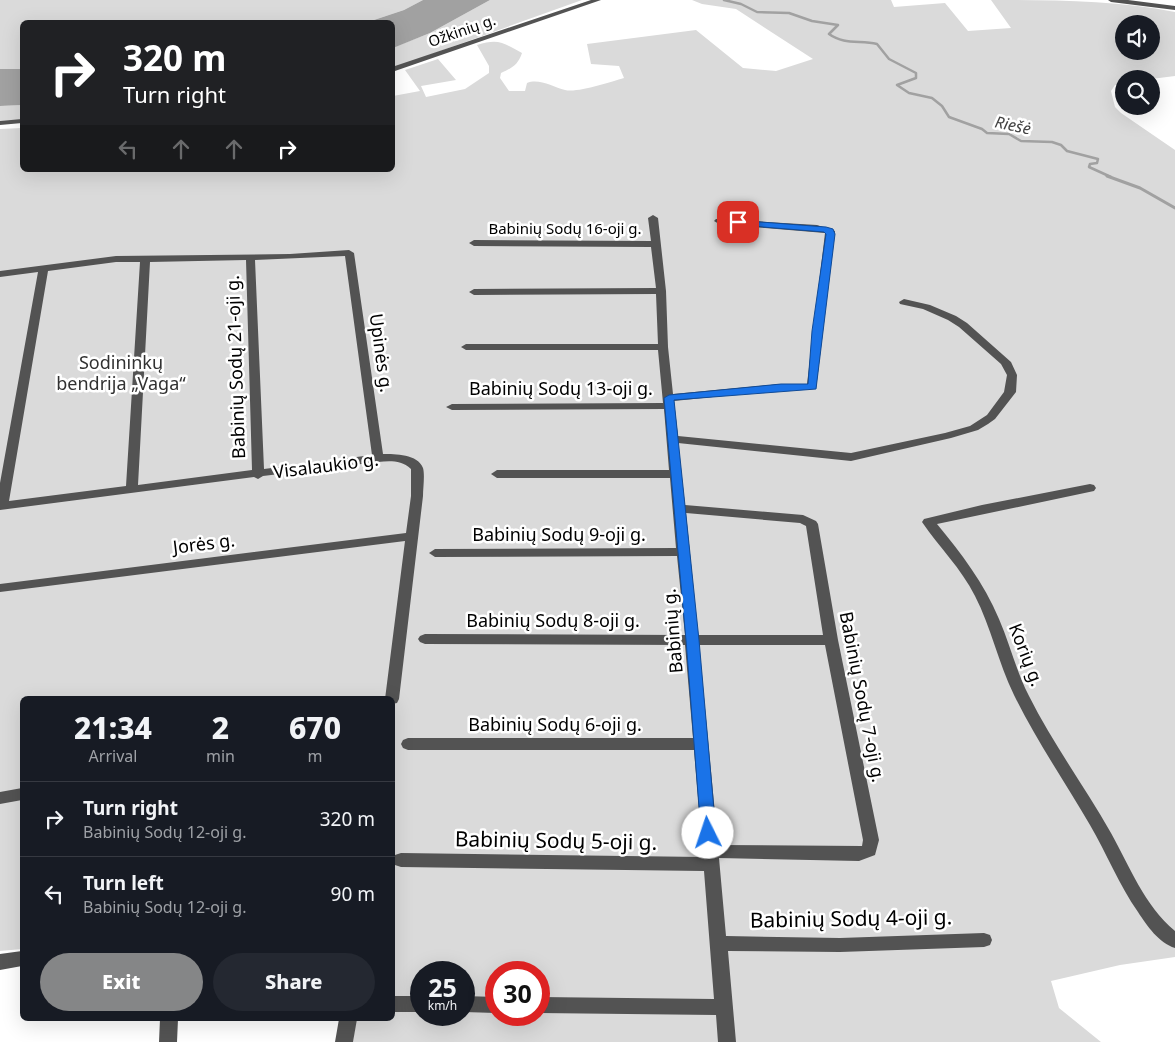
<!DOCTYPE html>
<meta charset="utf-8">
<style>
:root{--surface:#171b24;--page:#242831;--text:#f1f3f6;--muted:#9ea1a6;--line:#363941;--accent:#858687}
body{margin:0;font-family:"Noto Sans",sans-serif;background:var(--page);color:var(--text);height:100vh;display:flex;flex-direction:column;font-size:19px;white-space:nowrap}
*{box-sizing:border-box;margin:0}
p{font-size:16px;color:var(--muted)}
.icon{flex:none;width:28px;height:28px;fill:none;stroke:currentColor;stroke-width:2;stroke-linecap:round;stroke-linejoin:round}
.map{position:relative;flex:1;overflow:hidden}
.side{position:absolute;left:20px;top:696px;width:375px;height:325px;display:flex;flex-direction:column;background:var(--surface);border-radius:8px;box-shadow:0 5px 20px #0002}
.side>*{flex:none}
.guide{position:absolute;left:20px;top:20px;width:375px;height:152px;border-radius:8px;box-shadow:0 5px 20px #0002;background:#202124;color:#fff;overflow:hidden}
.tools{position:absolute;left:1115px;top:15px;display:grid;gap:10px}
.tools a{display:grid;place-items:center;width:45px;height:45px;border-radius:50%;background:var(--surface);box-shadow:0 5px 20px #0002;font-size:25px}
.speed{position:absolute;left:410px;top:961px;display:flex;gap:10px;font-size:25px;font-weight:700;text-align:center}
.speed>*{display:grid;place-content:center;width:65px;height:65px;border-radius:50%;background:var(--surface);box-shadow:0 5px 20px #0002;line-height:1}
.speed small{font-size:12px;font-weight:400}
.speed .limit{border:8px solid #d22;background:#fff;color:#111}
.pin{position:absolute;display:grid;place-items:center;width:42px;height:42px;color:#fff;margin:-21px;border-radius:10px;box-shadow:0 2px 8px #0006}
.me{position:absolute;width:55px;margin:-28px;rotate:356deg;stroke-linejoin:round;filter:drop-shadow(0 0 4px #0008)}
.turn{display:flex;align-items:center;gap:18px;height:105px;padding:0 20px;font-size:22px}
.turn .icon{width:65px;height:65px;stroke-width:2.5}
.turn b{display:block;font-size:35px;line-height:42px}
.lanes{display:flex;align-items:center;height:48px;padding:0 20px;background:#0003;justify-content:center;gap:25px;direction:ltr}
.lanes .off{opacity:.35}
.eta{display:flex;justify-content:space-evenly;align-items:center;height:85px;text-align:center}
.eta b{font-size:30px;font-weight:800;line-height:35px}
.action{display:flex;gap:10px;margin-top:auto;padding:10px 20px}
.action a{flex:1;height:58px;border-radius:30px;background:var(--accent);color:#fff;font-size:20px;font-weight:800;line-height:58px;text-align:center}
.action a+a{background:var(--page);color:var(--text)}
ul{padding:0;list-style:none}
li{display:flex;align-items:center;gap:15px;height:75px;padding:0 20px;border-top:1px solid var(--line)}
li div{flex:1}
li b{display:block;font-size:19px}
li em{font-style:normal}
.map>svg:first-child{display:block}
.green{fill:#dadada;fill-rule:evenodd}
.water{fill:#a1a1a1}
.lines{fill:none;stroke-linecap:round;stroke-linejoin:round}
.stream-far1{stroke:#a1a1a1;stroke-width:2.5}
.stream{stroke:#a1a1a1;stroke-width:3}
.minor{fill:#535353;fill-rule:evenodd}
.route{fill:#1a73e8;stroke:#114b97}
.labels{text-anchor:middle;stroke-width:5;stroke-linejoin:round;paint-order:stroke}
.far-street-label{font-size:15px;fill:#000;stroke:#fff}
.far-water-label{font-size:16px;font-style:italic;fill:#424242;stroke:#fff}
.street-label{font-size:18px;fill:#000;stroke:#fff}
.park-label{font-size:18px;fill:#313131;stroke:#fff}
.near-street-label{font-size:21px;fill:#000;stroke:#fff}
</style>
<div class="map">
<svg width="1175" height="1042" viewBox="0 0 1175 1042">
<rect width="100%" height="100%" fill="#fff"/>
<!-- green -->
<path class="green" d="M0,0H423L404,10L368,22H22V69H0Z
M490,0H582L393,68L392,48L430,33Z
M692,0H891L894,7L945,3L968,31L1011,28L991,0C1053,0 1115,0 1175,12V76L1151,79H1124V83L1115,85L1111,91L1115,107L1121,113L1175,150V957L1120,965L1051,981L1059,1008L1101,1042H353L356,1019H392V699H22V949L0,951V129L22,128V170H392L393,96L420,91L405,70L438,59L456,80L421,86L426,97L465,89L489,73V66L477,45C499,38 503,43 522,53C518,65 512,68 501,73L500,78L509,91H525L527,83C539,78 553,87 565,90C578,93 610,82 624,78L619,66L591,64L587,44L696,30L743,68L776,71L813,59L736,9L702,4ZM1124,24H1151V51H1124ZM421,972H464V1015H421ZM496,972H539V1015H496Z
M22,105V120L0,121V106Z"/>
<!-- water -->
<path class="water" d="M423,0H490L430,33L393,48L392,22H368L404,10Z
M0,69H22V105L0,106Z"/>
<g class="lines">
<!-- stream-far1 -->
<path class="stream-far1" d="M724,0L741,4L757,12L789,13L812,21L838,25L829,34C844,45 860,40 877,44L889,59L916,73V78L897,85L909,93L932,98L942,106L949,117L982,129L987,133L1009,134L1021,141L1052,142L1061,145L1067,151L1098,159L1097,163L1090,164L1089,167L1111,177"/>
<!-- stream -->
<path class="stream" d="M1107,176L1140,188L1175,208"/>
<!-- minor -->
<path class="minor" d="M591,0H601L392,72V67Z
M1108,0H1128L1175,6V10L1111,2Z
M22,119V123L0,125V121Z
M653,215L658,218L666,291L668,347L673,394L781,384H807L825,233L719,224L714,221L716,219L817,225L835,231L816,389L781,390L674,401L678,436L851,453L945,433L970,426L987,415L1004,392L1007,375L1001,364L959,327L948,320L923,309L900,304L899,302L904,299L930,305L956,316L967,323L1011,362L1017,375L1016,392L995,419L988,424L978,430L951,438L851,461L678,443L685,505L803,515L816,521L818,524L838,640L879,840L875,855L859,861L719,858L726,936L840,938L984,933L990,935L992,940L990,945L984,947L840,952L728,951L736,1042H718L716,1015L539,1013V997L714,999L704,871L401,867L395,865L393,860L395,855L401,853L703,857L694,750H408L403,748L401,744L403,740L408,738H693L685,645L425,644L420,642L418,639L420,636L425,634L685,635L677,556L435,557L429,553L435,549L676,548L670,478H497L491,474L497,470H669L664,409L452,410L446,407L452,404L663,403L658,350H466L461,347L466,344H658L656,294L474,295L469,292L474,289L656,288L651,247L474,246L469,243L474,240L651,241L648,218ZM686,513L800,523L806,526L823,635H698ZM699,645H825L863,840L862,846L718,845Z
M349,250L354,253L383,454C395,454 418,454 423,468C425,475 423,488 423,496L399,699L397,703L392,704V699H385L405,541L0,592V584L406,533L411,496V469C401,460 390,461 378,462L263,476L258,479L254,477L0,510V483L38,272L0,277V271L116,256L290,254ZM345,256L372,455L264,469L255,260ZM246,260L252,470L138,485L150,262ZM116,262H140L126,486L9,501L48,271Z
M1090,484L1094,485L1096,488L1094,491L937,524C961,553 984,583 999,619C1010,644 1016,671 1029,696C1053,744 1085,787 1111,833C1130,867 1144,905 1175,931V948C1159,943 1147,926 1138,912C1119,885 1107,854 1090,825C1065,782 1036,740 1014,695C998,662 991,627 975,596C961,568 939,547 922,522L924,519L982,505Z
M22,788V800L0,804V792Z
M22,951V966L0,970V954Z
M392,996H421V1012H392Z
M464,996L496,997V1013L464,1012Z
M160,1019H178L177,1042H159Z
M339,1019H357L353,1042H335Z"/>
</g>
<!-- route -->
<path class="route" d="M735,220L826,227L833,229L835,234L816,389L674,400L699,640L716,833L713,838L708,839L703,838L701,833L686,640L664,398L669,395L781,384H808L812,331L826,234L824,232L738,225L734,222Z"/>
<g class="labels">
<!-- far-street labels -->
<g class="far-street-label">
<text transform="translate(462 31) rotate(-19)" y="5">Ožkinių g.</text>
<text x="565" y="234">Babinių Sodų 16-oji g.</text>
</g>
<!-- far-water labels -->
<g class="far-water-label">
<text transform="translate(1013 125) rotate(12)" y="6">Riešė</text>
</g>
<!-- street labels -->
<g class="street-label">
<text transform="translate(381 353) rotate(82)" y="6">Upinės g.</text>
<text transform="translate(236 367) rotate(-92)" y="6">Babinių Sodų 21-oji g.</text>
<text x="561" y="395">Babinių Sodų 13-oji g.</text>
<text transform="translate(326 466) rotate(-7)" y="6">Visalaukio g.</text>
<text x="559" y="541">Babinių Sodų 9-oji g.</text>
<text transform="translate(204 544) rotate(-7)" y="6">Jorės g.</text>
<text x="553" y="627">Babinių Sodų 8-oji g.</text>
<text transform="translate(673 631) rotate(-95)" y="6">Babinių g.</text>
<text transform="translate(1026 655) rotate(69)" y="6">Korių g.</text>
<text transform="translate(862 697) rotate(79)" y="6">Babinių Sodų 7-oji g.</text>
<text x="555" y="731">Babinių Sodų 6-oji g.</text>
</g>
<!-- park labels -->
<g class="park-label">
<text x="121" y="369">Sodininkų<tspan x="121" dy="21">bendrija „Vaga“</tspan></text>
</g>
<!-- near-street labels -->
<g class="near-street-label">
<text transform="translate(556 841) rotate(1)" y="7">Babinių Sodų 5-oji g.</text>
<text transform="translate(851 919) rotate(-1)" y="7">Babinių Sodų 4-oji g.</text>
</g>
</g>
</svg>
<div class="tools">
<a><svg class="icon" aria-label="sound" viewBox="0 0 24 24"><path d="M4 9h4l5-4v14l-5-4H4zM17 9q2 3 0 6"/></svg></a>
<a><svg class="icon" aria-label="search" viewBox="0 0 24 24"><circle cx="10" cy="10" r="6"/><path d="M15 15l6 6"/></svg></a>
</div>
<div class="speed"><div>25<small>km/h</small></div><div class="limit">30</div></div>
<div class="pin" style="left:738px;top:222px;background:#d93025"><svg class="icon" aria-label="arrive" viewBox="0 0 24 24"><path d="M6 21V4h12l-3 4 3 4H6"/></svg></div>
<svg class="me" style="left:708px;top:833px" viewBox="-20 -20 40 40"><circle r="19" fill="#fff"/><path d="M0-13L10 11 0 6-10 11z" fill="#1a73e8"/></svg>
<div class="guide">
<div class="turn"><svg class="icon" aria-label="right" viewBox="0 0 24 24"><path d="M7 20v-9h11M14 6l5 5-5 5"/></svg><div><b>320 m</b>Turn right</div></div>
<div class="lanes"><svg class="icon off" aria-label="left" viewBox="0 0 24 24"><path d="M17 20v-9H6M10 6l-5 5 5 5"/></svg><svg class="icon off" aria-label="ahead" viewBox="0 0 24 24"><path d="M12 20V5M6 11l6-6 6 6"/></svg><svg class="icon off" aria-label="ahead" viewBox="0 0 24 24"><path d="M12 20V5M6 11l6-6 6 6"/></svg><svg class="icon" aria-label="right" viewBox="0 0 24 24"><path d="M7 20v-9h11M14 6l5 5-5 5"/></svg></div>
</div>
<section class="side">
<div class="eta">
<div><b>21:34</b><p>Arrival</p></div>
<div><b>2</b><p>min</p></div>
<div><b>670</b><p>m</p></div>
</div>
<ul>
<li><svg class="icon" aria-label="right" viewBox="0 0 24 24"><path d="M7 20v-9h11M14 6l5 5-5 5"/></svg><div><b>Turn right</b><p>Babinių Sodų 12-oji g.</p></div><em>320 m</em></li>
<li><svg class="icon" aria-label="left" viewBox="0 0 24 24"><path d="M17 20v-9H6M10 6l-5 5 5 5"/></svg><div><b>Turn left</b><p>Babinių Sodų 12-oji g.</p></div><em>90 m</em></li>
</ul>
<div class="action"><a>Exit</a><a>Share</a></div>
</section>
</div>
